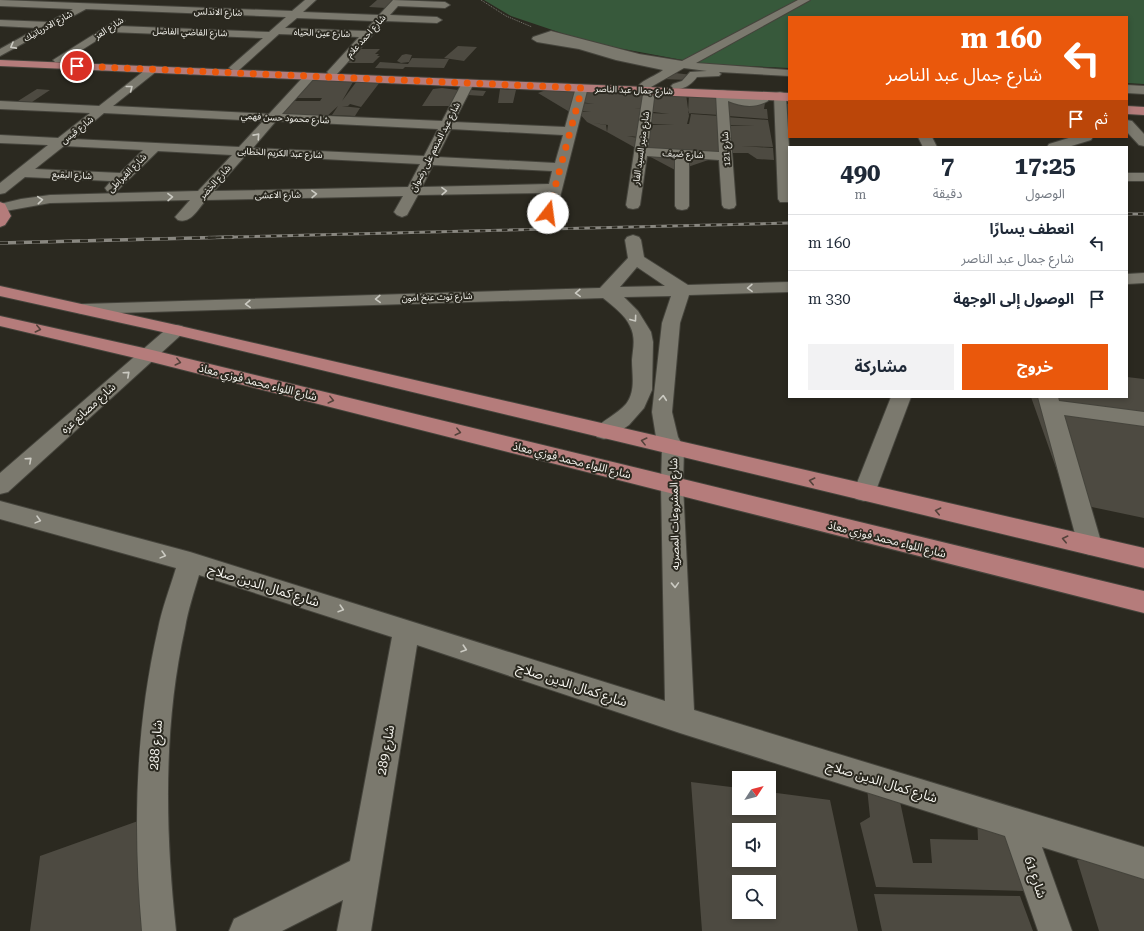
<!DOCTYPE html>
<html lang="ar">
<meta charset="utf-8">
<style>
:root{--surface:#fff;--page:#f2f2f3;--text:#1f2937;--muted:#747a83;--line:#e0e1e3;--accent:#ea580c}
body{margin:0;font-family:"Roboto Serif","Noto Sans Arabic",serif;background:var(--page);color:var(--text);direction:rtl;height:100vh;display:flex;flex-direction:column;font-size:15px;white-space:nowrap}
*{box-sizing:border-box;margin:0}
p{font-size:13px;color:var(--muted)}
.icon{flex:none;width:22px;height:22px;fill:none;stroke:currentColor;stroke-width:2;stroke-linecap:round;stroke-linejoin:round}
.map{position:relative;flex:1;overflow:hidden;direction:ltr}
.drawer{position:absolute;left:788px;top:146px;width:340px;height:252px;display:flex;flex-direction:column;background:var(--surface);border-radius:0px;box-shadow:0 2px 6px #0003;direction:rtl}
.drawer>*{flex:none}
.guide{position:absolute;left:788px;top:16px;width:340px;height:122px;border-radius:0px;box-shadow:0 2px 6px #0003;direction:rtl;background:#ea580c;color:#fff;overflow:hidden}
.needle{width:26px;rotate:54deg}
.buttons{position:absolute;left:732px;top:771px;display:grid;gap:8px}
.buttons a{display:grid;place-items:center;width:44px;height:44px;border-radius:0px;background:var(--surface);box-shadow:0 2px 6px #0003;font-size:20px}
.pin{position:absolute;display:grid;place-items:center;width:34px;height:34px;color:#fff;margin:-17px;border:2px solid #fff;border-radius:50%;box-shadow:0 1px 4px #0007}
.me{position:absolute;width:44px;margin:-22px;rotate:15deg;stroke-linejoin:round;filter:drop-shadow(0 0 3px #0008)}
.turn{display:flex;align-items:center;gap:14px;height:84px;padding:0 20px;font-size:18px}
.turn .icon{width:52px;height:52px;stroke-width:2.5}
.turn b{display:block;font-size:28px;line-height:34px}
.then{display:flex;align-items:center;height:38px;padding:0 20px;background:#0003;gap:8px;font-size:15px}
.eta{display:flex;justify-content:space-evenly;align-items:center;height:68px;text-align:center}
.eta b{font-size:24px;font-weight:700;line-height:28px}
.action{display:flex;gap:8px;margin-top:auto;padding:8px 20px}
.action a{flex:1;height:46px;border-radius:0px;background:var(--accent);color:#fff;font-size:16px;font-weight:700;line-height:46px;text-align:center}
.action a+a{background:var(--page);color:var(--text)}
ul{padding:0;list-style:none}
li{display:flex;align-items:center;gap:12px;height:56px;padding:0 20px;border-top:1px solid var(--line)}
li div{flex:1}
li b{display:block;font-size:15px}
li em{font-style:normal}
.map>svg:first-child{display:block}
.green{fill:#37593b}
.building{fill:#4d4a41;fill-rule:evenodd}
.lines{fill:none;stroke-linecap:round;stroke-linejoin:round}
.minor-casing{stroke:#45443c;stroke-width:2}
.major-casing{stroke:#45443c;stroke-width:2}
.path{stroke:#797770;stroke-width:1;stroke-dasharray:1 1;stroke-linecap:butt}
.minor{fill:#7b796e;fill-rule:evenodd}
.major{fill:#b57c7b;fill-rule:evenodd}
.rail-far1-casing{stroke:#898780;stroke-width:3}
.rail-casing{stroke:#898780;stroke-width:3.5}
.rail-far1{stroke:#2b2920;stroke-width:2;stroke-dasharray:5.5;stroke-linecap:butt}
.rail{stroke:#2b2920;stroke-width:2.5;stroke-dasharray:8;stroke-linecap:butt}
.oneway{stroke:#cbcac2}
.oneway2{stroke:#54423b}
.route{stroke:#ea580c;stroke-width:7;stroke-dasharray:0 12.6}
.labels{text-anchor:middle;stroke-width:4;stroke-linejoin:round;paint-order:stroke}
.far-street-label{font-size:9px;fill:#f6f5ef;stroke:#2b2920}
.street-label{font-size:11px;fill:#f6f5ef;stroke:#2b2920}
.near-street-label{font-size:13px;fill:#f6f5ef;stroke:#2b2920}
</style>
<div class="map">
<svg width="1144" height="931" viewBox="0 0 1144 931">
<rect width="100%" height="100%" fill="#2b2920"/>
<!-- green -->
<path class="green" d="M484,0H1144V84L1127,83V17H789V68L704,64L591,43L511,16Z"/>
<!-- building -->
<path class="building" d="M377,0H394L386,8L369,7Z
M458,46L477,47L464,61L444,58Z
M361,49H380L375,54H379L377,56H380L373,63H347L357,51Z
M402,55L406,54L412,55L409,62L401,63L397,61Z
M412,58L449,59L444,68L405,67L403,69L375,68L380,62L408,64Z
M667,72L692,75L688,80L663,79Z
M320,80L353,82L342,101L357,81L380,82L361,107L350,104L348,106H342L360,108L355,116L332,115L338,106L325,118L282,115L293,101H320L322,98H296L299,93L310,81Z
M554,87L581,90L573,114L538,93Z
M442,88L458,90L452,106H422L433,89Z
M37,89L50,90L32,102L18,101Z
M500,89L516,90L513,103H498Z
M471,90L486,91L483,96L468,95Z
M585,90L643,92V109L634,108L641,109L640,137L627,136L638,138L641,151L607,132L608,125L593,123L606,125L607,132L587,122L578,112H591L579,111L582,103L594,104L581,102Z
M656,93L686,94L689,116L687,124H689L691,114L720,116V156L682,169L688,155L641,149L651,125L674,124H649L650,113L669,114L646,111Z
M689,94L717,96L719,115L688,113Z
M722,100L765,103L764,109H767L768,119L728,116Z
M784,104H789V125H781Z
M726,117L768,120L773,147L741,146L773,148L774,160L757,159L748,153H726L727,126H755L724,125Z
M645,154H679V170H675Z
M1127,377L1144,379V518L1068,502L1031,397H1127Z
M691,782L739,788V808H769V792L830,800L858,931H702ZM739,830H769V860H739ZM739,882H769V912H739Z
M867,788L898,792L913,863H932L930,839L978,840L977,816L1002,824L1024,891L876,887L860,823L870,817Z
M152,816L142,931H30L40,856Z
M1099,857L1144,869V931H1099L1077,860Z
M874,894L1020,896L1033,931H882Z"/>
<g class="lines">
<!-- minor casing -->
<g class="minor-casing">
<path id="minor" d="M0,0L292,11L305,0H316L303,12L379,15L393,0L445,2L450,5L445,8L398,6L390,15L437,17L442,20L437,23L385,21L337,74H329L327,72L359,37L279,34L239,70L235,71L229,68L231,66L263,38L110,32L63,62H55L53,60L120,18L125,21L119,26L269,32L286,17L86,9L0,56V49L38,28L0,26V20L49,22L73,9L0,6ZM297,18L374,21L365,31L285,28Z
M798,0H810L696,63L789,70V76L719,72L721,74L719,76L697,77C691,85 683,91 673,88L671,86L673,84L682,81L690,72L707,71L684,68L651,87L655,90L648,148L719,152L716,94L718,91C732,88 740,101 756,98C761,95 761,92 768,93L770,96L768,101C756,108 742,107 728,101L736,205L734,208L729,209L724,208L722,205L719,160L689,158V206L687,209L682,210L677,209L675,206V158L647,156L640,205L638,208L633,209L628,208L626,205L644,88L639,85C643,80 657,75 663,70L616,60L579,49L537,42L532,39L533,37L551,31L639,54L682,61Z
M153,66L157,67L159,69L157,71L113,106L269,114L306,74H314L316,76L282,114L442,121L462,83L464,81H472L474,83L454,122L565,127L576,87L578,85H586L588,87L556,213L553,216L548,218L543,216L540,213L546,193L418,195L407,215L402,217L397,215L394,212L403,196L206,200C198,209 191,224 178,220L175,217L190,200L50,203L0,212V204L21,199L50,195L198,191L232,155L158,151L117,191L112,192L107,191L105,188L111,181L25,177L5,193L0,194V183L48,145L0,143V135L58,138L90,113L0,109V101L99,106L149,67ZM104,113L263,121L239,147L73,139ZM276,121L438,129L424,156L253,148ZM451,129L563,135L555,163L437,157ZM64,146L143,150L120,173L35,169ZM246,155L420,164L408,187L214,191ZM433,165L552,171L549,184L422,187Z
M1127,85L1144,86V94L1127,93Z
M780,92L784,93L786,96L789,147V202H780L778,199L774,96L776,93Z
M1127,120L1132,121L1144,134V146L1139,145L1127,132Z
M918,137H932L937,147H923Z
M1072,137H1093L1091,140L1068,147H1047L1049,144Z
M1127,173H1144V181H1127Z
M633,235L639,237L641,240L644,257L688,285L789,282V292L689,295L680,323L672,412L678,437L684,448L683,485L694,710L1144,847V879L1042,847L1072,931H1038L1005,836L680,733L417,645L371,931H337L343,900L282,931H229L234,919L350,861L392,637L199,575C194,592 188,610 185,628C163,727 165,830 176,931H142C133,830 135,729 158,629C162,608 170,588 176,568L0,519V501L190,552L665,701L661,485L662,448L656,437L652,412L662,323L671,296L624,297L638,311L651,332L653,342L652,390L644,408L629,425L611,437L604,439L597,437L593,432C601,420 617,415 626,404C636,391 632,375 632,360C633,348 636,338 630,326C625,315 613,306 603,298L84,314L78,313L75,309L78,305L84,304L600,288L628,258L625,240L627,237ZM637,267L665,286L620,287Z
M1144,273V283L1127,284V274Z
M176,325L182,326L185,330L182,334L8,492L0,494V473L170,326Z
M891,397H911L875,493L872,499L864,501L856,499L853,493Z
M1038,397H1058L1059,401L1144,412V426L1064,415L1102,545L1099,552L1090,555L1081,552L1078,545Z"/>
</g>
<!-- major casing -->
<g class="major-casing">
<path id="major" d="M0,60L789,93V101L0,66Z
M1127,106L1144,107V115L1127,114Z
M0,202L5,204L11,216L5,225L0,227Z
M0,286L176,325L1144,548V568L176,335L0,296Z
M0,316L148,349L1144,591V613L148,361L0,326Z"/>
</g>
<!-- path -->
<path class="path" d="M481,0L506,16L532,27"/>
<!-- minor -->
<use href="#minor" class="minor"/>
<!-- major -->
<use href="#major" class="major"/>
<!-- rail-far1 casing -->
<g class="rail-far1-casing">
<path id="rail-far1" d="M1127,214H1144
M194,238L789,223"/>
</g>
<!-- rail casing -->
<g class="rail-casing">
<path id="rail" d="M0,243L233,237"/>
</g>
<!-- rail-far1 -->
<use href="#rail-far1" class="rail-far1"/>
<!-- rail -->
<use href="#rail" class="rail"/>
</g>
<!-- one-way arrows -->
<defs><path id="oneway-chevron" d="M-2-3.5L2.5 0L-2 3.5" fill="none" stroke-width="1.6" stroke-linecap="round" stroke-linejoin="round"/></defs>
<g class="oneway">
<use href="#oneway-chevron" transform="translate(13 46) rotate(151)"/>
<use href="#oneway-chevron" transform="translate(130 88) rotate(-38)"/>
<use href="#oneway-chevron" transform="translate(257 136) rotate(-48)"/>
<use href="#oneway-chevron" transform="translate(444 191) rotate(-1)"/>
<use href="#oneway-chevron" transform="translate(314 194) rotate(-1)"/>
<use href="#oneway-chevron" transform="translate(170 197) rotate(-1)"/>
<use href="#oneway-chevron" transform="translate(40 200) rotate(-5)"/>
<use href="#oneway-chevron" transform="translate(750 288) rotate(179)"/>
<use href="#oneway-chevron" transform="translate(578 293) rotate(178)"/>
<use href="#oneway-chevron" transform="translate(378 299) rotate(178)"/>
<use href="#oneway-chevron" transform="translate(248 304) rotate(178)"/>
<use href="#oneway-chevron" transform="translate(634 319) rotate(54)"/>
<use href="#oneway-chevron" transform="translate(127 374) rotate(-42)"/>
<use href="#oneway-chevron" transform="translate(663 398) rotate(-85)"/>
<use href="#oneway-chevron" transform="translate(29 460) rotate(-42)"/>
<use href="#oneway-chevron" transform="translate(38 520) rotate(15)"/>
<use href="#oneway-chevron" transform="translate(163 555) rotate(15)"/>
<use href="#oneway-chevron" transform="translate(675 585) rotate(88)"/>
<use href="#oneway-chevron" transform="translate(341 609) rotate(17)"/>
<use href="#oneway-chevron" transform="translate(464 649) rotate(18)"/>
</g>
<g class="oneway2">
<use href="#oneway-chevron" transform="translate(38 329) rotate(13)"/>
<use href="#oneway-chevron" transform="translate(178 362) rotate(14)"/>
<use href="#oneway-chevron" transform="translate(331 400) rotate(14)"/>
<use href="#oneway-chevron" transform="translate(458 432) rotate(14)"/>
<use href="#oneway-chevron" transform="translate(644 441) rotate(-166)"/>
<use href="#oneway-chevron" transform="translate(812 481) rotate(-167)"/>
<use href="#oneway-chevron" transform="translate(938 511) rotate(-167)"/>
<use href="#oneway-chevron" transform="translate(1065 539) rotate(-167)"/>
</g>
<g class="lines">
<!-- route -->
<path class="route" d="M77,66L582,88L548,213"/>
</g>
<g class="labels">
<!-- far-street labels -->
<g class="far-street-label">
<text transform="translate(218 12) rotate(2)" y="3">شارع الاندلس</text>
<text transform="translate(48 26) rotate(-29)" y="3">شارع الادرياتيك</text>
<text transform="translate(109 28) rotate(-33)" y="3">شارع العز</text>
<text transform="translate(190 32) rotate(2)" y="3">شارع القاضي الفاضل</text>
<text transform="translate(322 33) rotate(2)" y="3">شارع عين الحياه</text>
<text transform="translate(366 36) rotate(-48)" y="3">شارع احمد علام</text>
<text transform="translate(634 90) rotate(2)" y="3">شارع جمال عبد الناصر</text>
<text transform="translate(285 118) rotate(3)" y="3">شارع محمود حسن فهمي</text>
<text transform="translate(77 130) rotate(-38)" y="3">شارع قيس</text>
<text transform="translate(435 147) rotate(-63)" y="3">شارع عبد المنعم على رضوان</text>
<text transform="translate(641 148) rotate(-82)" y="3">شارع منير السيد الفار</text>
<text transform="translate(726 149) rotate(-94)" y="3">شارع 121</text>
<text transform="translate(280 153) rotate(3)" y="3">شارع عبد الكريم الخطابى</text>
<text transform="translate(683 154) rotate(3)" y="3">شارع ضيف</text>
<text transform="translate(127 173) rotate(-45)" y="3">شارع القيراطى</text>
<text transform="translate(72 175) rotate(3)" y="3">شارع البقيع</text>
<text transform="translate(215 182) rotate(-48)" y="3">شارع الخضر</text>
<text transform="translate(278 195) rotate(-1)" y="3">شارع الاعشى</text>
<text transform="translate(437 297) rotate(-2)" y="3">شارع توت عنخ امون</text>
</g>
<!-- street labels -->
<g class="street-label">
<text transform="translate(258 382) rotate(14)" y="4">شارع اللواء محمد فوزي معاذ</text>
<text transform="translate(88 408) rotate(-42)" y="4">شارع مصانع عزه</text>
<text transform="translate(572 460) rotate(14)" y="4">شارع اللواء محمد فوزي معاذ</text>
<text transform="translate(674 514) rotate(-91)" y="4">شارع المشروعات المصريه</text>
<text transform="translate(887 539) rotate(14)" y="4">شارع اللواء محمد فوزي معاذ</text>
</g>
<!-- near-street labels -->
<g class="near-street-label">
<text transform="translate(264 585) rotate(17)" y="5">شارع كمال الدين صلاح</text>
<text transform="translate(572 684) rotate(18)" y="5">شارع كمال الدين صلاح</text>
<text transform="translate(155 745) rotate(-85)" y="5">شارع 288</text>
<text transform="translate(385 750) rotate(-80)" y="5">شارع 289</text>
<text transform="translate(882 781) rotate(17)" y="5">شارع كمال الدين صلاح</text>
<text transform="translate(1036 877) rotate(71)" y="5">شارع 61</text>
</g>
</g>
</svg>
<div class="buttons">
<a><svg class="needle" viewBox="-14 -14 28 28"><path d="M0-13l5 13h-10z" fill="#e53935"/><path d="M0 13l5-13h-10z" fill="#747a83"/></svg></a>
<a><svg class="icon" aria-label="sound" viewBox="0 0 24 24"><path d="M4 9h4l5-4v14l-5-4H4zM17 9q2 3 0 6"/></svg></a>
<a><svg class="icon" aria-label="search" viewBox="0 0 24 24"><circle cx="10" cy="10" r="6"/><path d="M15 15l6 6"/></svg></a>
</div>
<div class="pin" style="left:77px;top:66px;background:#d93025"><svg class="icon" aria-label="arrive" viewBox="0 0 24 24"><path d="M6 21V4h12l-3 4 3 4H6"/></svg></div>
<svg class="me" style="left:548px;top:213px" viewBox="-20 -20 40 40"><circle r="19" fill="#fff"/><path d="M0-13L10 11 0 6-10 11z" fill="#ea580c"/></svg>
<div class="guide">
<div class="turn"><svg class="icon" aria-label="left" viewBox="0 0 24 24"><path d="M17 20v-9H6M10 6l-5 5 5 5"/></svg><div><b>160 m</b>شارع جمال عبد الناصر</div></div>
<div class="then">ثم<svg class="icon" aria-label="arrive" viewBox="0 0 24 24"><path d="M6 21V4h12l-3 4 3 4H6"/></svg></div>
</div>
<section class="drawer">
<div class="eta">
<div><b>17:25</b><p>الوصول</p></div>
<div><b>7</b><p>دقيقة</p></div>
<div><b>490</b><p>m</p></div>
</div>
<ul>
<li><svg class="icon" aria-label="left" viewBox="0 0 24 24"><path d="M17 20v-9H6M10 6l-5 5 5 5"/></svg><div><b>انعطف يسارًا</b><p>شارع جمال عبد الناصر</p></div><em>160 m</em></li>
<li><svg class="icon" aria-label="arrive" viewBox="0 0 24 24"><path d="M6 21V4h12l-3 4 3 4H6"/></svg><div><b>الوصول إلى الوجهة</b></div><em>330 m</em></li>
</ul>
<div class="action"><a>خروج</a><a>مشاركة</a></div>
</section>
</div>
